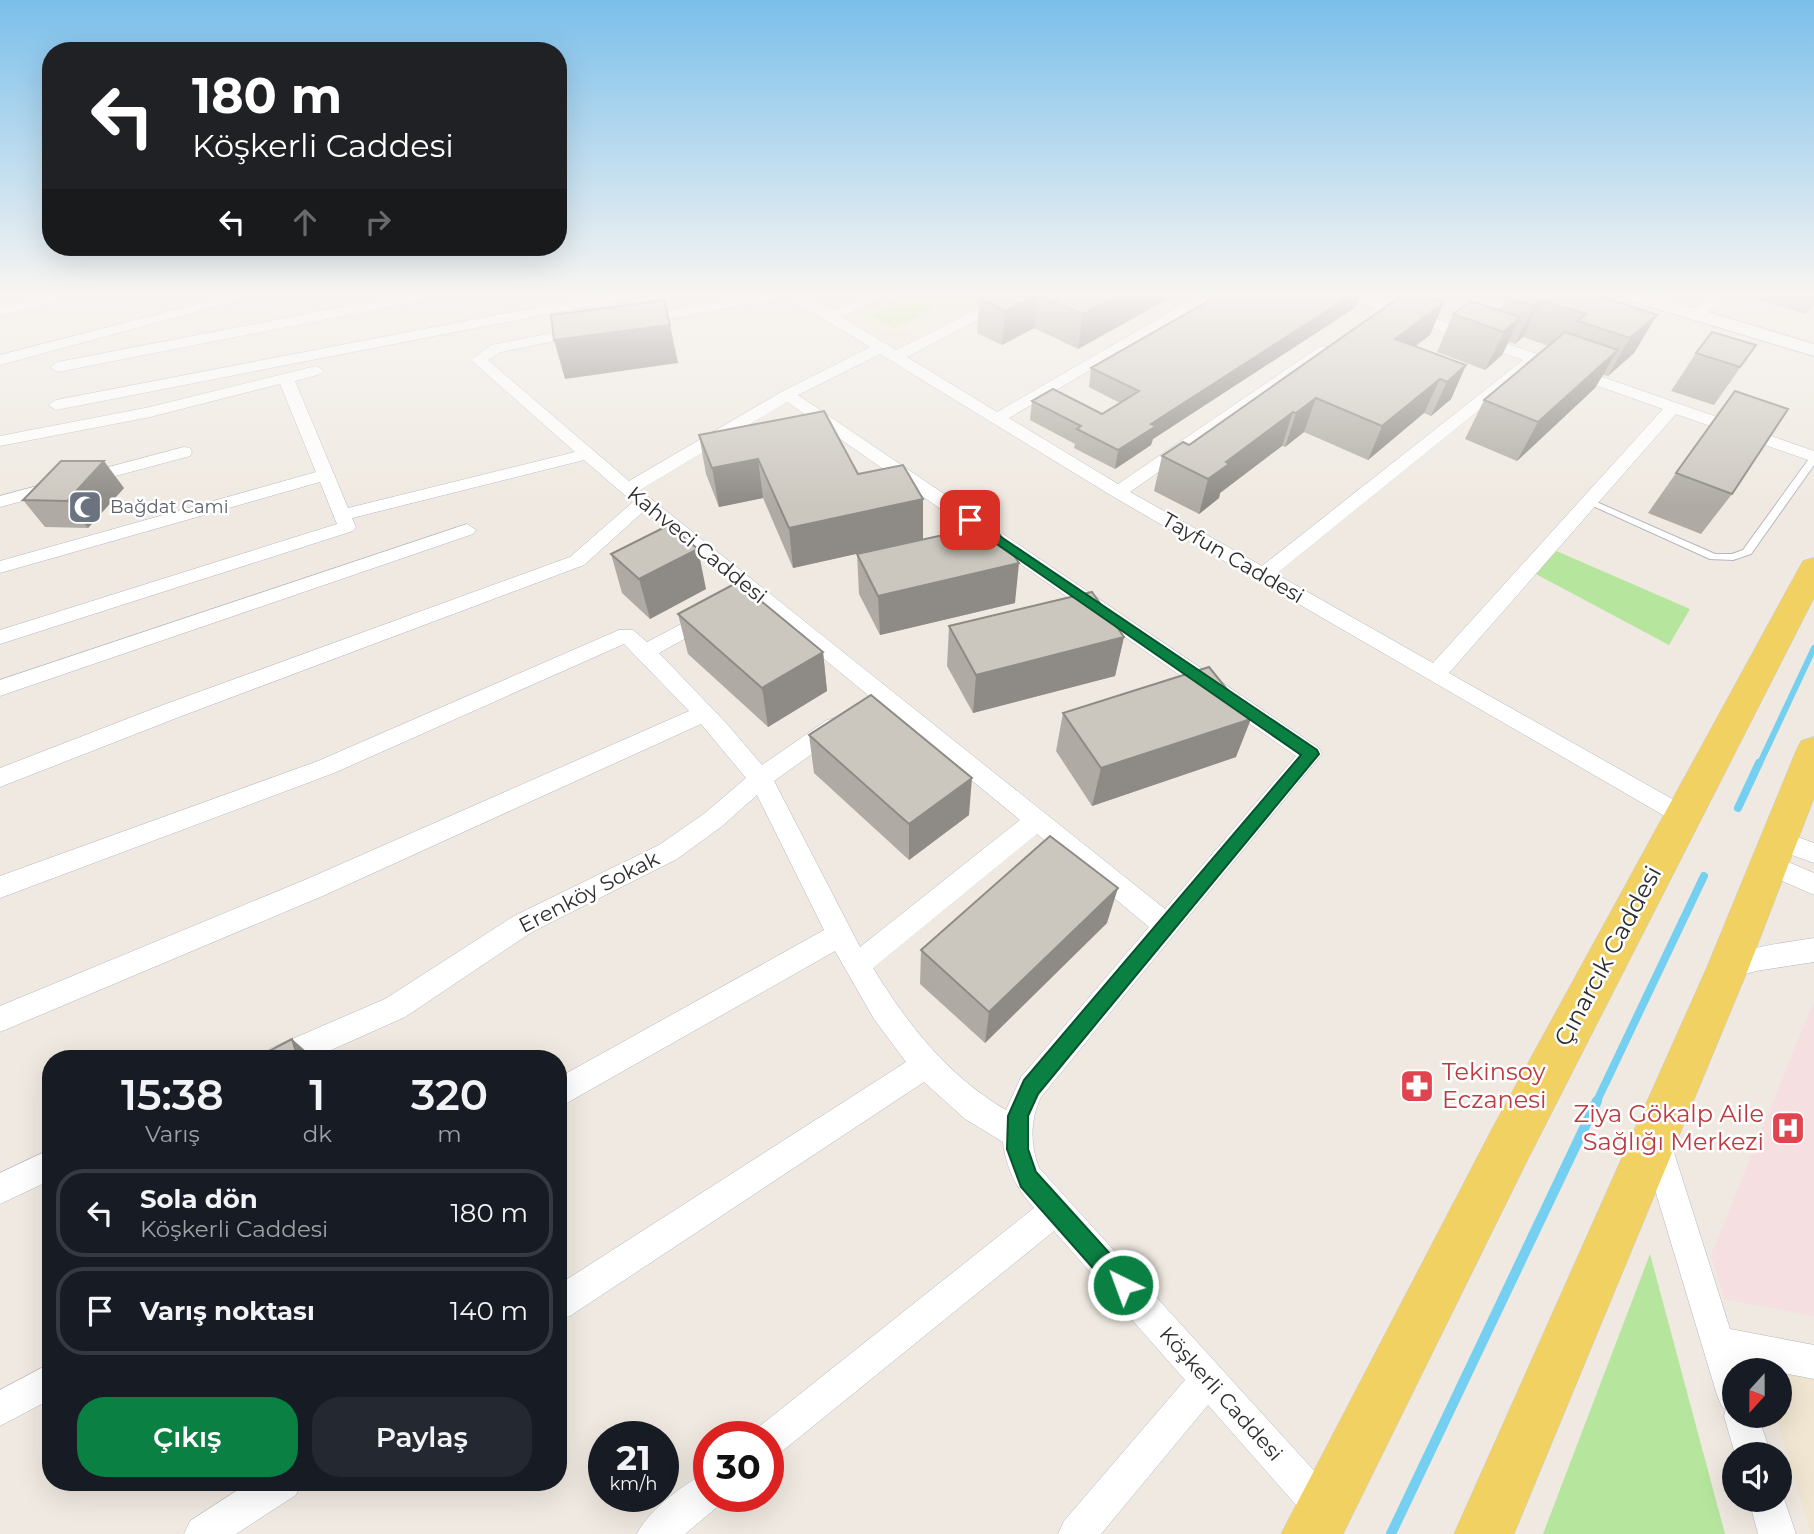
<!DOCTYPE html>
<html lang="tr">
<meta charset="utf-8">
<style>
:root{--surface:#171b24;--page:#242831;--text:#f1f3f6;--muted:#9ea1a6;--line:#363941;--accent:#0b8043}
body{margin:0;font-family:Montserrat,sans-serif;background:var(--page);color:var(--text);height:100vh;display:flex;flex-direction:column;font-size:26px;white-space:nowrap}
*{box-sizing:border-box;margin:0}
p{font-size:23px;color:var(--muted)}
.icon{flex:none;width:38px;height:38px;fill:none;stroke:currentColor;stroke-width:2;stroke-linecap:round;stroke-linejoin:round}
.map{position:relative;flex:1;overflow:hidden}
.details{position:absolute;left:42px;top:1050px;width:525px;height:441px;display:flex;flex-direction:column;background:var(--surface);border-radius:28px;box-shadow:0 7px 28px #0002}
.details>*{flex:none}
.top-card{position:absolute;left:42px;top:42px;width:525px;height:214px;border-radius:28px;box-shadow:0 7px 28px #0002;background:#202124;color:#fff;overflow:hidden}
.needle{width:46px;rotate:201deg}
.tools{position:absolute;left:1722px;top:1358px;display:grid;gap:14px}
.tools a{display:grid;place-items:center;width:70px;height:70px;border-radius:50%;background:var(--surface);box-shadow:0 7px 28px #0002;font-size:35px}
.speed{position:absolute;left:588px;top:1421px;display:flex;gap:14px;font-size:35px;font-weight:700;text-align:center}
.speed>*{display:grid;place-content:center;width:91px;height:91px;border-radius:50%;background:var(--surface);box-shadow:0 7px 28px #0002;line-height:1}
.speed small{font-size:18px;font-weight:400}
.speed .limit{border:10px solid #d22;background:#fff;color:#111}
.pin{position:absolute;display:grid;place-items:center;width:60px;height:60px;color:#fff;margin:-30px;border-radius:14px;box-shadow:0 4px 10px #0006}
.me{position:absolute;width:77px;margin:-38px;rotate:318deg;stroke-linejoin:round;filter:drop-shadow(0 0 5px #0008)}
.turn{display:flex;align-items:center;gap:24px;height:147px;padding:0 35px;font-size:32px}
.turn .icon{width:91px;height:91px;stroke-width:2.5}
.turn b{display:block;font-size:49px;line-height:60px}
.lanes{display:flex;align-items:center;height:66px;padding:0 35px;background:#0003;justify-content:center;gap:35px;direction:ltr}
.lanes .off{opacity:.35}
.eta{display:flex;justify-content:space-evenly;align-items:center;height:119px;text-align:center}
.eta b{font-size:42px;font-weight:600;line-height:49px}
.cta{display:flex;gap:14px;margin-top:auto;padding:14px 35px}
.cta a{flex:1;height:80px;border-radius:28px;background:var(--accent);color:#fff;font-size:28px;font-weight:600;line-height:80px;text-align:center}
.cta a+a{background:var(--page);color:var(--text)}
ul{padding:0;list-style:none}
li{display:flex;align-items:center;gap:21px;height:88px;margin:0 14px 10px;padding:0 21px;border:4px solid var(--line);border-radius:28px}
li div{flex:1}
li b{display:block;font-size:26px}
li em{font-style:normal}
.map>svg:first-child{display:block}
.education{fill:#f0e6d1}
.medical{fill:#f5dfe0}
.green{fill:#b6e59e}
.pitch{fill:#c9ec9a}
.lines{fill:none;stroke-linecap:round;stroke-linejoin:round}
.stream-far2{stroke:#75cff0;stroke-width:6}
.stream-far1{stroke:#75cff0;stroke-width:8}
.stream{stroke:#75cff0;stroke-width:10}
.service-casing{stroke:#b4b7c1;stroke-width:2}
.minor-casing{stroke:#b4b7c1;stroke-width:1}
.tertiary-casing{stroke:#b4b7c1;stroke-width:2}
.primary-casing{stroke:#c9c9c9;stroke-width:1}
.service{fill:#fff;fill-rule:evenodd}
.minor{fill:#fff;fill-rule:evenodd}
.tertiary{fill:#fff;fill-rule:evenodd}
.primary{fill:#f2d163;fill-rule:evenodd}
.wall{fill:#afaba4}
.shaded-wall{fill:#8e8b86}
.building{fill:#cbc7bf;stroke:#8e8b86;stroke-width:2}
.route{fill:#0b8043;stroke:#07532c;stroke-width:2}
.labels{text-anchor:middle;stroke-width:5;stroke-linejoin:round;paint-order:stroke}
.far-worship-label{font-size:18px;fill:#5b616d;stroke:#fff;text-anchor:start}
.street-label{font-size:21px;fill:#2e2e2e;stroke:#fff}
.near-street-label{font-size:24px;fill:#2e2e2e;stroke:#fff}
.near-health-label{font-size:24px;fill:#be3a42;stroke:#fff;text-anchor:start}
</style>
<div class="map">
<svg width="1814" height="1534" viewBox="0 0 1814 1534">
<rect width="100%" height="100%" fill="#efe9e1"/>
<!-- education -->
<path class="education" d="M912,291H1006L897,346L849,321Z
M1756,1352L1814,1364V1534H1811L1776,1416H1780V1370H1762Z"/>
<!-- medical -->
<path class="medical" d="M1814,1001V1316L1724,1299L1711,1255Z"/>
<!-- green -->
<path class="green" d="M1554,550L1690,609L1669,645L1534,573Z
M1650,1254L1725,1534H1543Z"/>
<!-- pitch -->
<path class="pitch" d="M912,297L935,308L894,328L871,316Z"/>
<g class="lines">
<!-- stream-far2 -->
<path class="stream-far2" d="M1759,765L1814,648"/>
<!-- stream-far1 -->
<path class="stream-far1" d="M1738,808L1759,763
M1596,1103L1704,876"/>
<!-- stream -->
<path class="stream" d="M1391,1534L1597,1101"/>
<!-- service casing -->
<g class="service-casing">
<path id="service" d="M1814,455V465L1751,554L1733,560L1710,559L1584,502L1589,499L1592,500L1715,554H1732L1743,550L1811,456Z"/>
</g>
<!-- minor casing -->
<g class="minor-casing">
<path id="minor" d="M65,291H91L0,316V308Z
M248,291H273L0,365V355Z
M425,291H456L449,295L58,372L50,367L58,362Z
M621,291H652L645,295L56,410L48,405L56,400Z
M770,291H799L832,311L876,291H895L842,317L896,350L1013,291H1032L907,357L997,412L1206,291H1224L1009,418L1118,484L1319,347H1329L1332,350L1329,353L1130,492L1262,566L1523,360L1388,312L1381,318H1371L1369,315L1376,308L1335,291H1357L1385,301L1397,291H1413L1397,305L1814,451V462L1676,414L1449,673L1690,809L1694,816L1690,823L1682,826L1112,496L880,354L798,395L1319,748L1322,754L1041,1097C1030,1120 1030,1144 1039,1168L1337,1496L1342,1509L1337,1522L1324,1527L1311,1522L1208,1405L1101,1534H1058L1064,1521L1185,1380L1054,1231L780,1453L768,1459V1437H752L756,1429L1034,1208C1016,1188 1006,1168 1003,1142L965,1119L924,1082L570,1316L558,1320V1285L906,1062L874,1019L835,951L558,1108V1078L824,930L757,795L721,827L677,859L532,932L405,1017L311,1059H265L269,1049L385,999L514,916L659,845L705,813L746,778L701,724L325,895L0,1032V1006L307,879L689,711L624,644L334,773L0,898V876L318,761L619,630H633L647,642L708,610L715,612L718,617L715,622L659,653L727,724L762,765L827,720L835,718L843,720L846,726L843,732L774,781L860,947L1020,820L644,511L584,565L179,717L0,787V768L163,705L570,557L633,502L584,460L352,518L356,527L353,531L0,644V630L337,524L320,482L0,573V561L316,472L280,384L150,417L0,446V436L150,407L316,366L324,371L321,374L295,381L348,508L575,452L471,360L491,345L583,327L588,328L590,331L588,334L501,352L488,360L629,481L781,392L870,347L787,297L637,325L630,321L637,317ZM1536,364L1663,409L1433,663L1276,574ZM787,402L1296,756L1165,909L640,490ZM1037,834L1149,927L1021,1077L1006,1110C948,1076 908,1025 873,968Z
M1718,291H1735L1700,318H1690L1688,315L1690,312Z
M184,447L190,448L192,452L190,456L0,507V496Z
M467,524L476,530L473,534L0,696V680Z
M1779,830L1814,843V863L1770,847L1767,840L1770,833Z
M1769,854L1814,873V895L1760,871L1757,864L1760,857Z
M1814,938V962L1756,971L1728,979L1719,975L1715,967L1719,959C1749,947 1782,943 1814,938Z
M1655,1125L1665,1130L1670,1140L1730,1329L1814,1345V1379L1742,1365L1743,1370H1734V1416H1758L1771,1454H1735L1724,1416L1726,1409L1722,1407L1717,1395L1640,1140L1645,1130Z
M51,1149V1180L0,1204V1173Z
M51,1363V1399L0,1426V1390Z
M709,1472V1496H725L722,1503L685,1534H637C647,1512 686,1481 709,1472Z
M250,1482H301L296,1495L236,1534H184L190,1521Z
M1780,1487L1796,1534H1758L1749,1500H1780Z"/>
</g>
<!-- tertiary casing -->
<g class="tertiary-casing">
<path id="tertiary" d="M1608,291H1638L1814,344V356L1611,295Z"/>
</g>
<!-- primary casing -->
<g class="primary-casing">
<path id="primary" d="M1814,558V598L1527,1161L1343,1534H1281L1493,1127L1799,568L1803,561Z
M1814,737V798L1749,967L1514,1534H1454L1707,967L1796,751L1801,741Z"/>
</g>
<!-- service -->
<use href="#service" class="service"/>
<!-- minor -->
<use href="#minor" class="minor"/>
<!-- tertiary -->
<use href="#tertiary" class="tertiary"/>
<!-- primary -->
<use href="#primary" class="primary"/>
</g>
<!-- wall -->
<path class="wall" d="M829,291H860L844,299Z
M994,291H1182L1078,349L1034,328L1002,345L977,333L979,299Z
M1512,291L1657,315L1634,353L1608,376L1603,375L1595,388L1517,461L1465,439L1484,400L1548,346L1523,337L1515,344L1509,342L1502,355L1485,370L1437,352L1453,314L1499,310L1506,297Z
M1760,291H1814V304L1806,314L1755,299Z
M1444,302L1430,335L1415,346L1466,365L1451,399L1431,416L1424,413L1368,460L1304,432L1285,447L1282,446L1220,493L1219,498L1199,514L1154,491L1162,456L1189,445Z
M1356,307L1153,439L1151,445L1115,469L1074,448L1075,444L1030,420L1032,401L1102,414L1120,403L1089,387L1091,368Z
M1756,345L1714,405L1671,391L1696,353Z
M699,435L858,474L923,499V539L793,568L763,498L719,507L706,474Z
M1676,473L1732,494L1701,534L1648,513Z
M124,488L88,528L45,527L23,500Z
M611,554L706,589L650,619L622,593Z
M857,554L1015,603L880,635L859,594Z
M678,614L823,652L827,691L768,727L688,654Z
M949,626L1124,637L1115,676L973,713L947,666Z
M1063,713L1236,757L1092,806L1056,751Z
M809,735L969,815L909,860L814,773Z
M1107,923L985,1043L920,984L921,950Z"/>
<!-- shaded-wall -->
<path class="shaded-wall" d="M843,291H860L844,299Z
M1126,291H1182L1078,349L1083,314Z
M1358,291H1362L1356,307L1153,439L1151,445L1115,469L1118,450L1151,424Z
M1038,294L1034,328L1002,345L1005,311Z
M1541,300L1523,337L1515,344L1534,306Z
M1444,302L1430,335L1382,372L1395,339Z
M1657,315L1634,353L1608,376L1630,338Z
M1520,317L1502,355L1485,370L1504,332Z
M670,325L678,363L565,379L554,340Z
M1618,350L1595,388L1517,461L1538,422Z
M1466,365L1451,399L1431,416L1447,382Z
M1440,379L1424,413L1368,460L1382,426Z
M1316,398L1304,432L1285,447L1296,413Z
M1293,412L1282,446L1220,493L1219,498L1199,514L1208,479L1226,462Z
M758,459L763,498L719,507L712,468Z
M104,461L124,488L88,528L67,501Z
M923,499V539L793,568L789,528Z
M698,549L706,589L650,619L639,579Z
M1019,563L1015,603L880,635L878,596Z
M1124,637L1115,676L973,713L976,675Z
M823,652L827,691L768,727L762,688Z
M1251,719L1236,757L1092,806L1101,768Z
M972,778L969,815L909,860V824Z
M1118,888L1107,923L985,1043L989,1012Z
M292,1039L315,1059H298Z"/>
<!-- building -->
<path class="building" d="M994,291H1126L1083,314L1038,294L1005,311L979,299Z
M1226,291H1358L1151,424L1156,426L1118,450L1077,429L1081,426L1032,401L1053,389L1102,414L1139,391L1091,368Z
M1408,291H1415L1444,302L1395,339L1466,365L1447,382L1440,379L1382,426L1316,398L1296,413L1293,412L1226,462L1229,464L1208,479L1162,456L1183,442L1189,445Z
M1512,291H1584L1657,315L1630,338L1578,321L1586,314L1541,300L1534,306L1506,297Z
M664,300L670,325L554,340L551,315Z
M1471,301L1520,317L1504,332L1453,314Z
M1565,332L1618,350L1538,422L1484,400Z
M1712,332L1756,345L1740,367L1696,353Z
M1735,391L1788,409L1732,494L1676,473Z
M824,411L858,474L903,465L923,499L789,528L758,459L712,468L699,435Z
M61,461H104L67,501L23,500Z
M993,524L1019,563L878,596L857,554Z
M669,525L698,549L639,579L611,554Z
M738,582L823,652L762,688L678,614Z
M1092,592L1124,637L976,675L949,626Z
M1209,667L1251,719L1101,768L1063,713Z
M871,695L972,778L909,824L809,735Z
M1050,836L1118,888L989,1012L921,950Z
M292,1039L298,1059H254Z"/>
<!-- sky -->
<linearGradient id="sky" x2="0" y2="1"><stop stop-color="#7abfeb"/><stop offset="0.58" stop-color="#f8f5f2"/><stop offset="1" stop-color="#f8f5f2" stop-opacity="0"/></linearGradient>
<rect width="1814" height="506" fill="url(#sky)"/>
<!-- route -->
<path class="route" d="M970,516L1317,750L1319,754L1038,1094L1028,1116V1149L1036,1172L1131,1277L1135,1285L1131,1293L1123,1297L1115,1293L1021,1187L1007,1149L1008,1116L1024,1080L1301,755L965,522L963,520Z"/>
<!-- icons -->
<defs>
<g id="mosque-square" transform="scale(1.75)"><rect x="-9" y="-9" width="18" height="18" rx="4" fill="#6b7280" stroke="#fff"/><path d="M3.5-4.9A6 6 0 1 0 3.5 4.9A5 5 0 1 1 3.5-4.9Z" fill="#fff"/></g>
<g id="pharmacy-square" transform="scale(1.75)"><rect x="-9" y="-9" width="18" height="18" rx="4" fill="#e0444e" stroke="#fff"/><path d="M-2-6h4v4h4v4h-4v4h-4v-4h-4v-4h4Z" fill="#fff"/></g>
<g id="hospital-square" transform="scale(1.75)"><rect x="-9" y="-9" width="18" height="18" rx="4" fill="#e0444e" stroke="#fff"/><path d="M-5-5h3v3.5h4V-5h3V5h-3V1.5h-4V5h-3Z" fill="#fff"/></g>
</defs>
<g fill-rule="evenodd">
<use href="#mosque-square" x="85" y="507"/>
<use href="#pharmacy-square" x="1417" y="1086"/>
<use href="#hospital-square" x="1788" y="1128"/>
</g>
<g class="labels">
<!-- far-worship labels -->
<g class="far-worship-label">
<text x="110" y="513">Bağdat Cami</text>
</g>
<!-- street labels -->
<g class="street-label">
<text transform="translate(697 545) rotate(39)" y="7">Kahveci Caddesi</text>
<text transform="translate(1233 558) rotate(30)" y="7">Tayfun Caddesi</text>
<text transform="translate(589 892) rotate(-27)" y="7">Erenköy Sokak</text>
<text transform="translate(1221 1394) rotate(48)" y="7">Köşkerli Caddesi</text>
</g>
<!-- near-street labels -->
<g class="near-street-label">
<text transform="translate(1608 956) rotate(-62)" y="8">Çınarcık Caddesi</text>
</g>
<!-- near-health labels -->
<g class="near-health-label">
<text x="1442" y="1080">Tekinsoy<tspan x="1442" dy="28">Eczanesi</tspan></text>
<text x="1764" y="1122" text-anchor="end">Ziya Gökalp Aile<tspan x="1764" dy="28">Sağlığı Merkezi</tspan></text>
</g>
</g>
</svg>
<div class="tools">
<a><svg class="needle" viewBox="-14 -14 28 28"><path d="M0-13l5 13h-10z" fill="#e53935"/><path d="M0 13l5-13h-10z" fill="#9ea1a6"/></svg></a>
<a><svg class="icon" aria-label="sound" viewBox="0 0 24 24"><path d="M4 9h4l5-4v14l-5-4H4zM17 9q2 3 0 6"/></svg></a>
</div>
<div class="speed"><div>21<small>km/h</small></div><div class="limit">30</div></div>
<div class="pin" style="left:970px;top:520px;background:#d93025"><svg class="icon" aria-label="arrive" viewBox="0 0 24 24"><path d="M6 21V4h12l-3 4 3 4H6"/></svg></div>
<svg class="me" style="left:1123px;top:1285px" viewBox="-20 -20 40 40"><circle r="17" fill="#0b8043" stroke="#fff" stroke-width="3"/><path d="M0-11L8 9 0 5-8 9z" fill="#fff"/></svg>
<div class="top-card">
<div class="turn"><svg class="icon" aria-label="left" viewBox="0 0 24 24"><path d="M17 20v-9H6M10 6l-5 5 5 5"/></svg><div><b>180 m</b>Köşkerli Caddesi</div></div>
<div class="lanes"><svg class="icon" aria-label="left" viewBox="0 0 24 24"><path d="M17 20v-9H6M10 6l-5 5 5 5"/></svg><svg class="icon off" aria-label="ahead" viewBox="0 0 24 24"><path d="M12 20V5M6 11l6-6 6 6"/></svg><svg class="icon off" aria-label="right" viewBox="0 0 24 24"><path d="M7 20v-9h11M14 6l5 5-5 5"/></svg></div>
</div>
<section class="details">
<div class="eta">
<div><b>15:38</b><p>Varış</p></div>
<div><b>1</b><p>dk</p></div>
<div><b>320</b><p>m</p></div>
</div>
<ul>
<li><svg class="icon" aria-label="left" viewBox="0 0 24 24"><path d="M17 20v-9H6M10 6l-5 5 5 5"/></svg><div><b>Sola dön</b><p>Köşkerli Caddesi</p></div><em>180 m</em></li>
<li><svg class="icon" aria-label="arrive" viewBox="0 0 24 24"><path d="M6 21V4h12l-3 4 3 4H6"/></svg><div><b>Varış noktası</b></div><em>140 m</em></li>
</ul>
<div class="cta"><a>Çıkış</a><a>Paylaş</a></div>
</section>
</div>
